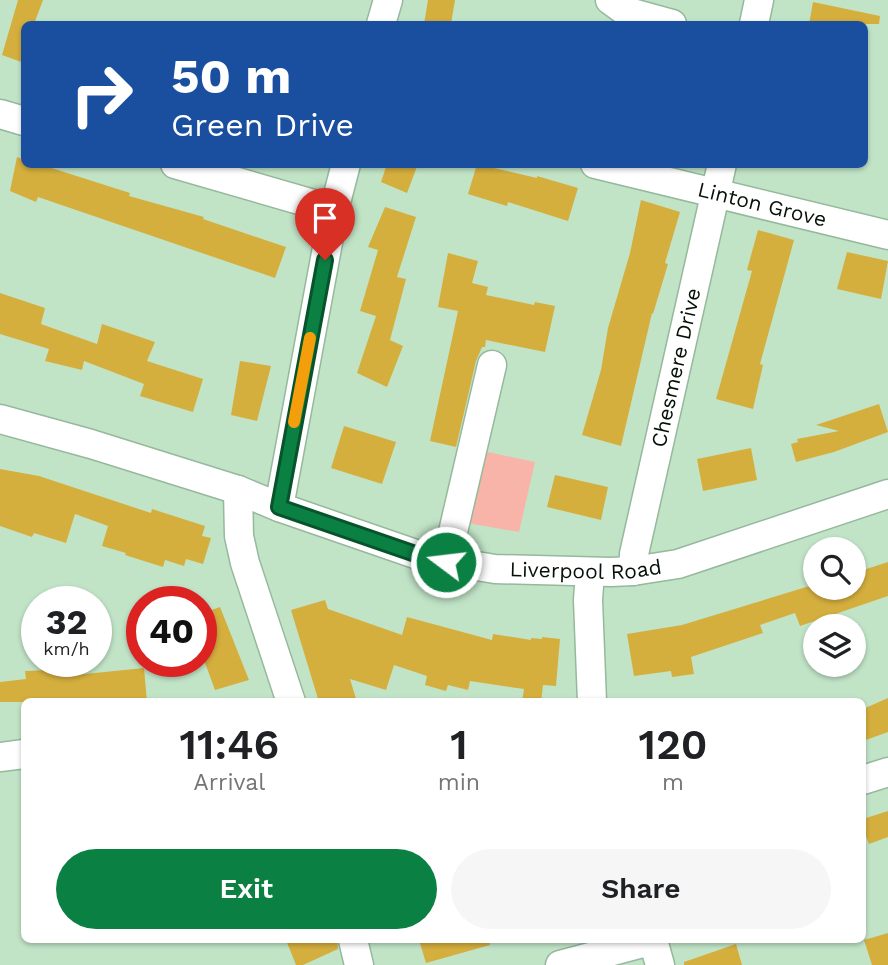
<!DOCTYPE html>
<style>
:root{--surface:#fff;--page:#f6f6f6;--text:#202124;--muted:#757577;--accent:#0b8043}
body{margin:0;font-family:"Work Sans",sans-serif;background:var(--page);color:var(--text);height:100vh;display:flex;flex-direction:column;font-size:26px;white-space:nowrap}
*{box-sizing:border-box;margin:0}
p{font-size:23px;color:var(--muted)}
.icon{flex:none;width:38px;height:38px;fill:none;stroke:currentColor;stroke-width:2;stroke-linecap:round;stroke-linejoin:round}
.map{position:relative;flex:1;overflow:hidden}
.drawer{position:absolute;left:21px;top:698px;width:845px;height:245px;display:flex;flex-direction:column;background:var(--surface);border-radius:10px;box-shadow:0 2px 5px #0004}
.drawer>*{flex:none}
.hud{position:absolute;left:21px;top:21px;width:847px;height:147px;border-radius:10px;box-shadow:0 2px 5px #0004;background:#1a4fa0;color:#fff;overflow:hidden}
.buttons{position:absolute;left:803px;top:537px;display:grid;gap:14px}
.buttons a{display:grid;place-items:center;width:63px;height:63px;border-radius:50%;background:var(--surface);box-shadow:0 2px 5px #0004;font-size:35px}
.speed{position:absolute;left:21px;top:586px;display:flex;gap:14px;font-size:35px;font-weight:700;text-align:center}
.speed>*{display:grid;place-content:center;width:91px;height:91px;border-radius:50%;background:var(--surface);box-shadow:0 2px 5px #0004;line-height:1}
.speed small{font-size:18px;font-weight:400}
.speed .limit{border:10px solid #d22;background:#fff;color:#111}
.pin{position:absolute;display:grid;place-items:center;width:60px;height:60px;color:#fff;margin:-72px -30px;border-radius:50% 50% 50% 0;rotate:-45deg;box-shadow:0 0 7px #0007}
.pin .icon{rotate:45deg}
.me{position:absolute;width:77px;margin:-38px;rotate:285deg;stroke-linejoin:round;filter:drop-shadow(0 0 5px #0008)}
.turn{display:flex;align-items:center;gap:24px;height:147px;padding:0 35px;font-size:32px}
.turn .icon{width:91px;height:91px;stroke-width:2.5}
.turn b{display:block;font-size:49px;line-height:60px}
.eta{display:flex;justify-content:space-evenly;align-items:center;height:119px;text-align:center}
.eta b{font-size:42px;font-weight:600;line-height:49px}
.cta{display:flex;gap:14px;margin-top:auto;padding:14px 35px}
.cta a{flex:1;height:80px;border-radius:42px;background:var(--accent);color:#fff;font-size:28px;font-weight:600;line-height:80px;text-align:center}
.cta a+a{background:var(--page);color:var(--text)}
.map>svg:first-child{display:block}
.green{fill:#f8b4a8}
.building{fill:#d5af3e}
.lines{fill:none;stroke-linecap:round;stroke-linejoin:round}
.minor-casing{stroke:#96b89c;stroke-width:31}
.minor{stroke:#fff;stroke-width:28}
.route-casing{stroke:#07532c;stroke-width:18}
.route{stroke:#0b8043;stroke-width:12}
.slow{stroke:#f59e0b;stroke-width:12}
.labels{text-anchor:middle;stroke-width:5;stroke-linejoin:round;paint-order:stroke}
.street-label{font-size:21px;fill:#051007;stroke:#c1e4c7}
</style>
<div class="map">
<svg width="888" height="965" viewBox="0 0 888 965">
<rect width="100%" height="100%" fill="#c1e4c7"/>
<!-- green -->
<path class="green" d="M483,451L535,462L519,532L467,523Z"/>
<!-- building -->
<path class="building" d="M18,0H43L34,24H24V63L2,55Z
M428,0H455L451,24H424Z
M813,2L880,16L879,24H809Z
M17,157L24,160V164H39L130,193L129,196L204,217L203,219L286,247L275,278L38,197L36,202L10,191Z
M387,164H418L407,193L381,182Z
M477,164L537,178V176L578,188L568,221L508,202L507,206L468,194Z
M641,200L680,212L665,263L668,264L653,314L652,313L621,446L582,435L601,370L608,328L630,253Z
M385,207L416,217L397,277L406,279L390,340L403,346L387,387L357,373L376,316L360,311L378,250L368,247Z
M758,230L794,240L760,364L763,365L753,409L716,399L752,271L747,270Z
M847,252L888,261L881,299L837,289Z
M448,253L478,261L472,283L488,287L486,295L534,305L535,302L555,306L545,352L486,340L485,347H482L476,361L456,447L430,441L458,311L438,307Z
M0,293L45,308L41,324L97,344L102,324L155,342L147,361L203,379L193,412L140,396L144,384L84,361L82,370L45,361L49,349L0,334Z
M240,361L271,366L257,421L231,415Z
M879,404L888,432L834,452L796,462L791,444L798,442L797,439L839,431L816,425Z
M344,426L396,442L382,484L331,468Z
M751,448L757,480L703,491L697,459Z
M0,469L39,476L151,513L152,509L205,526L202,536L211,538L203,564L186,559L184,566L165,560L163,567L125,555L126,553L102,546L108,526L75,514L66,543L34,533L32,537L0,526Z
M555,475L608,487L601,520L547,507Z
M888,562V596L800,626L795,613L760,625L763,633L691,657L694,674L672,677L671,671L634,676L627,634L682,625L816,584V588H854V573Z
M325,600L328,609L402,635L407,617L492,640L493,634L531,640V638L542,639V637L560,639L556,686L543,685L541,702H522L524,689L470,681L468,690L448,685L446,691L425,685L427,676L394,665L386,690L350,679L357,702H319L291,610Z
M220,607L249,680L215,690L201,652V614Z
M144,668L147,702H0V682L26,679L25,671L74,669L75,675Z
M888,698V732L863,741V709Z
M888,811V837L869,844L863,829V819Z
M888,933V965H872L864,940Z
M286,940H337L338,949L303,965H296Z
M419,940H489L490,945L426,963Z
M736,944L742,965H684V962Z"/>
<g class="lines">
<!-- minor casing -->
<g class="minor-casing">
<g id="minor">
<path d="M610,0L625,11L672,24"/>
<path d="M381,24L388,0"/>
<path d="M754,24L759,0"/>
<path d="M0,114L24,121"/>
<path d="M175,164L334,210"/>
<path id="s1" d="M595,164L888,235"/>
<path id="s2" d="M0,419L91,444L238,490L279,507L427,558L495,569L611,572L633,571L678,564L888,494"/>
<path d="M238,490L239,536L245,563L291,702"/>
<path d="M279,507L334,210L346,164"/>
<path d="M446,562L492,365"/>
<path id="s3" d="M633,571L634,554L722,164"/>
<path d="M590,572L588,600L592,702"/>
<path d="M0,757L24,754"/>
<path d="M863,780L888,772"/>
<path d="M353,940L359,965"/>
<path d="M653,940L660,965"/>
<path d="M560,965L654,940"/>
</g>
</g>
<!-- minor -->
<use href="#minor" class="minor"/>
</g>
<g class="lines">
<!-- route casing -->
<g class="route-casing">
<path id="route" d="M325,260L279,507L427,558L446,562"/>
</g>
<!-- route -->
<use href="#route" class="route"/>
<!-- slow -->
<path class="slow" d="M294,422L310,338"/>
</g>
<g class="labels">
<!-- street labels -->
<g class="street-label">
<text dy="7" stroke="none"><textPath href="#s1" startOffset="172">Linton Grove</textPath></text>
<text dy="7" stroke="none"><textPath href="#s3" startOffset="208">Chesmere Drive</textPath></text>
<text dy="7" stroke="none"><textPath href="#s2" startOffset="609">Liverpool Road</textPath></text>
</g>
</g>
</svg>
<div class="buttons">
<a><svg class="icon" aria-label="search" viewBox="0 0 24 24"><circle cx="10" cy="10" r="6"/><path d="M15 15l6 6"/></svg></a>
<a><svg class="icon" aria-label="layers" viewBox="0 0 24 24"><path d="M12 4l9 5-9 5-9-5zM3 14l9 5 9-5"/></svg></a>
</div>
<div class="speed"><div>32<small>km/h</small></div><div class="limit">40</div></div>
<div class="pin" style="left:325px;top:260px;background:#d93025"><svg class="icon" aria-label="arrive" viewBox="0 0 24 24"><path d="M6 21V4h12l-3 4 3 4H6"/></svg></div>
<svg class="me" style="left:446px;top:562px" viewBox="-20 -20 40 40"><circle r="17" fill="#0b8043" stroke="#fff" stroke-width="3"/><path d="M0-11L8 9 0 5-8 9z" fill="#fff"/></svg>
<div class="hud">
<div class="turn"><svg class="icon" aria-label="right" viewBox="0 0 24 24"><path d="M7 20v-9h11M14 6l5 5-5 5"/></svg><div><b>50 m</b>Green Drive</div></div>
</div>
<section class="drawer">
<div class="eta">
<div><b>11:46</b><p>Arrival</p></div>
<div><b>1</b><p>min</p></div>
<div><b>120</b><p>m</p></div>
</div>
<div class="cta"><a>Exit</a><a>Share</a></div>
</section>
</div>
